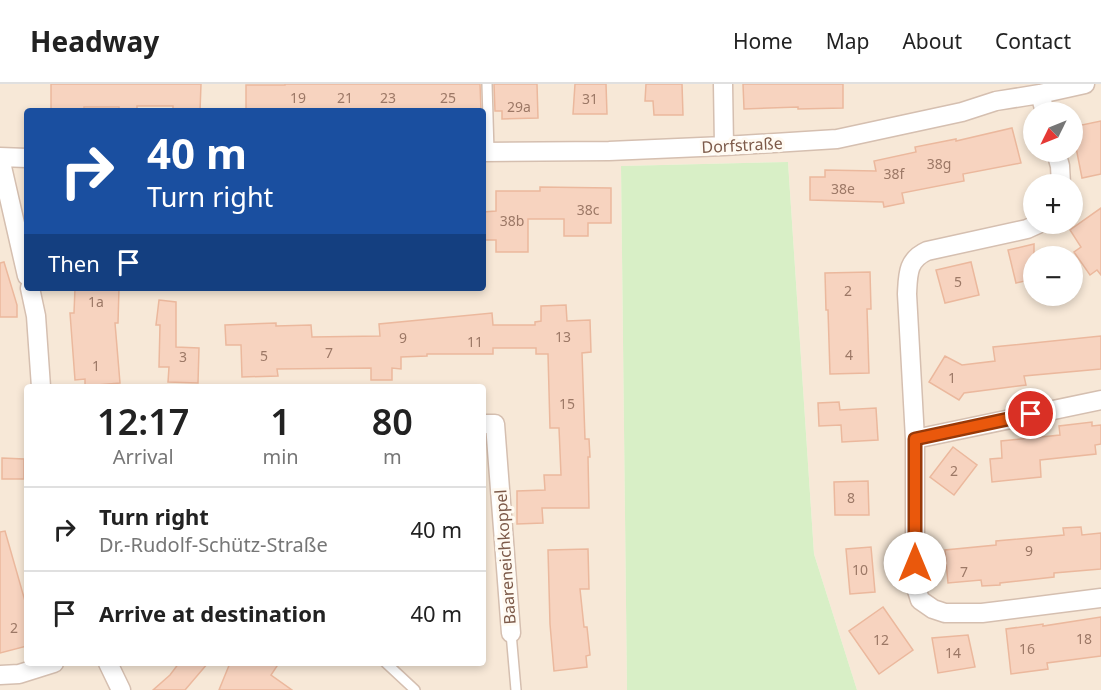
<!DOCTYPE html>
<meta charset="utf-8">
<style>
:root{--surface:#fff;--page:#f6f6f6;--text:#222;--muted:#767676;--line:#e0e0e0}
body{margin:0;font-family:"Noto Sans",sans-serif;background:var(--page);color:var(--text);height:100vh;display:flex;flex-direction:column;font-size:22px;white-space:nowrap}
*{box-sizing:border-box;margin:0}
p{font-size:20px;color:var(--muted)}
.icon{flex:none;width:33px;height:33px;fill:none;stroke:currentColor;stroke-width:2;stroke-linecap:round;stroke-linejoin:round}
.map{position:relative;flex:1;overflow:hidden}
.sheet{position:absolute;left:24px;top:300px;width:462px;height:282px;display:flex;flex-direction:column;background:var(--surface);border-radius:6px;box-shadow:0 3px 9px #0003}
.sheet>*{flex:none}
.guide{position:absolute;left:24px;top:24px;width:462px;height:183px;border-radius:6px;box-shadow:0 3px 9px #0003;background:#1a4fa0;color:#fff;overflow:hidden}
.needle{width:39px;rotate:227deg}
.tools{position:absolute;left:1023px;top:18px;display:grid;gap:12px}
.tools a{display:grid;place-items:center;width:60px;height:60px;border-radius:50%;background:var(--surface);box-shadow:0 3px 9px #0003;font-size:30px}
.pin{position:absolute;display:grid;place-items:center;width:51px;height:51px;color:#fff;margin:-26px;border:3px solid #fff;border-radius:50%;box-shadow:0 2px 6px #0007}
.me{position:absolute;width:66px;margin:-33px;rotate:0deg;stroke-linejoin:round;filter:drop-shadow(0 0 4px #0008)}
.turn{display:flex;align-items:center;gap:21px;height:126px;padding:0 24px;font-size:27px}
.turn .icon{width:78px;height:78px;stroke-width:2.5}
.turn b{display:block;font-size:42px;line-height:51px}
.then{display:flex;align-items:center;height:57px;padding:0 24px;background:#0003;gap:12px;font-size:22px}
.eta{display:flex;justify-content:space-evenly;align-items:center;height:102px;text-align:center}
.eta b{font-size:36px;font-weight:600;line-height:42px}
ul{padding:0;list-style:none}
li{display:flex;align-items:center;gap:18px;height:84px;padding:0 24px;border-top:2px solid var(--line)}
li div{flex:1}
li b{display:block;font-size:22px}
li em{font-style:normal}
header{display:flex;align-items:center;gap:36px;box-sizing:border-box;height:84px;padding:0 30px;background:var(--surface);border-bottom:2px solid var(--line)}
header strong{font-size:28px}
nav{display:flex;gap:33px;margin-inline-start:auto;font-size:21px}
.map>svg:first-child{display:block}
.residential{fill:#f7e8d7;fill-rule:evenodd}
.green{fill:#d8efc6}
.building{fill:#f7d3bf;stroke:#ebb89d;stroke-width:1.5}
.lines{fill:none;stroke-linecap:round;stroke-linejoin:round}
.service-casing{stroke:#d5bfb0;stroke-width:12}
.minor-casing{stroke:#d5bfb0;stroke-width:21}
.service{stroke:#fff;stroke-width:9}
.minor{stroke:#fff;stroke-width:18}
.route-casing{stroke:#983908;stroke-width:15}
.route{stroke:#ea580c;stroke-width:10}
.labels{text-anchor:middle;stroke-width:6;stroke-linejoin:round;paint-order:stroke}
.number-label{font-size:14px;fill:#9c7866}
.street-label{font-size:16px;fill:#7d5a49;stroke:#fffaf2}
</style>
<header>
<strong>Headway</strong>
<nav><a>Home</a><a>Map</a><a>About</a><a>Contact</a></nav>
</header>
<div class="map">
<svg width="1101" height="606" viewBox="0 0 1101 606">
<rect width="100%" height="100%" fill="#fef6ea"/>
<!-- residential -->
<path class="residential" d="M0,0H1101V606H857L814,470L788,78L621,82L627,606H0ZM27,27H483V204H27ZM1034,28H1072V68H1034ZM1034,100H1072V140H1034ZM1034,172H1072V212H1034ZM27,303H483V579H27Z"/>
<!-- green -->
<path class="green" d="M788,78L814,470L857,606H627L621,82Z"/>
<!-- building -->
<path class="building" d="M51,0H201L200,27H173V22H137V27H119V23H84V27H51Z
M285,0H480L481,27H246V1H285Z
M494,0H537L538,34L502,35V27H495Z
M575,0H606L607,30H573Z
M646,0H682L683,31H654L653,17H645Z
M743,0H843V24L798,25V23L744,25Z
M1101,37V90L1082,94L1072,43Z
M1012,44L1021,79L963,90L964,97L902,109L904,119L884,123L883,118L810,116V93H825V86L876,87L874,77L916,68L915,63L956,55V57Z
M540,103L611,104V139H588V152H564V135H528V168H496V156H483V128L496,127V107H540Z
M1101,124V191L1097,186L1090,191L1074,168L1081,163L1070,146Z
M1034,160V195L1016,199L1008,166Z
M4,178L17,221V233H0V179Z
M971,178L979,211L945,219L936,186Z
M870,188L871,225H867L869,289L830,290L828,226H826L825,189Z
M75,204H119L118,239H115L120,299L85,302V295L75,296L70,229H74Z
M159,216L176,218V263L199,264L198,299L168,298L169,283H159L160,241H156Z
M566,221L567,237L590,236L591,268L582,269L585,355H589L590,373H588L589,424H542L543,439L517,440V407L545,406L544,391H561L559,344H550L548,270H536V264H493V270H427V272L401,273V285L392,284V296H371V284L277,285L278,292L242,293L241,261H226L225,241L276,239V242L311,241L312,253L380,252L379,240L492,229L493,241H535V238L541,237V222Z
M1101,252V285L1024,292L1026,301L964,309L959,316L929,298L945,272L962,281L995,277L993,263Z
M839,318L840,326L876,324L878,356L842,358L841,341L819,342L818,319Z
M1092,338V342L1101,341V360L1095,361L1096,370L1040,376L1041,393L992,398L990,375L1002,374L1001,357L1060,351L1059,342Z
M953,363L977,381L954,411L930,393Z
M2,374L24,375V395H2Z
M868,397L869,431H835L834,398Z
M1081,443L1082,451L1101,449V485L1054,489V493L1000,499V501L982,502L981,496L948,499L945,466L996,461V457L1064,451L1063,444Z
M5,447L27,524V562L0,569V448Z
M871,463L875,508L850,510L846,465Z
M588,465L589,505H580L584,543H587L590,571L586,572L587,583L554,587L550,540L548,466Z
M883,523L913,566L879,590L849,547Z
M1101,533V572L1047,579L1048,585L1011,590L1006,545L1043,540V542Z
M968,551L975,583L938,589L932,554Z
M179,579H208L185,606H153L170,591Z
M230,579H279L271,591L292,606H219Z"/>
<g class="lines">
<!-- service casing -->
<g class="service-casing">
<path id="service" d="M487,0L489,68
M511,549L516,606
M386,579L415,606"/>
</g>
<!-- minor casing -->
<g class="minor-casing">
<path id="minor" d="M723,0L724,62
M1040,10L1045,28
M483,68L609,67L724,62L837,55L962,28L996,17L1040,10L1085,0
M1056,68L1060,82L1061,100
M0,73L27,74
M0,74L27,192
M1038,140L1027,145L927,167C907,176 908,191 907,210L915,355V500L920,516L933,525L945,529H982L1101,514
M30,204L36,232L41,303
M483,340H495L511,549
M915,355L1101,316
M108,579L121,606
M0,591L19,590L54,579"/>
</g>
<!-- service -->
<use href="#service" class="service"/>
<!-- minor -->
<use href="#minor" class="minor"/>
</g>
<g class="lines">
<!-- route casing -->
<g class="route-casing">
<path id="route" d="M915,479V355L1031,330"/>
</g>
<!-- route -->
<use href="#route" class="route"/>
</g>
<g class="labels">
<!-- number labels -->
<g class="number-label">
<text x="298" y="19">19</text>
<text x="345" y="19">21</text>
<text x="388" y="19">23</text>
<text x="448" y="19">25</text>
<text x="590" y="20">31</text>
<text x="519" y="28">29a</text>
<text x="939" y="85">38g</text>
<text x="894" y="95">38f</text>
<text x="843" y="110">38e</text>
<text x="588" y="131">38c</text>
<text x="512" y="142">38b</text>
<text x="958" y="203">5</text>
<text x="848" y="212">2</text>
<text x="96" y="223">1a</text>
<text x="563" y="258">13</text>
<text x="403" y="259">9</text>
<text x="475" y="263">11</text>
<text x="329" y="274">7</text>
<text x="849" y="276">4</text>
<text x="264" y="277">5</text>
<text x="183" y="278">3</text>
<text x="96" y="287">1</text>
<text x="952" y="299">1</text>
<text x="567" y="325">15</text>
<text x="954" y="392">2</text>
<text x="851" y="419">8</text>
<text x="1029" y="472">9</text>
<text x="860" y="491">10</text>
<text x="964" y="493">7</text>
<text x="14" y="549">2</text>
<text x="1084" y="560">18</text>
<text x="881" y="561">12</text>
<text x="1027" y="570">16</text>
<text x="953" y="574">14</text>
</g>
<!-- street labels -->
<g class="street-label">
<text transform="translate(742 61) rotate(-3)" y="6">Dorfstraße</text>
<text transform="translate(505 473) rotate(-94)" y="6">Baareneichkoppel</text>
</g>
</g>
</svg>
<div class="tools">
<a><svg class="needle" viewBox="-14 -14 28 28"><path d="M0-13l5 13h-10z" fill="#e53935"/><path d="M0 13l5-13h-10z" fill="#767676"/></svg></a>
<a>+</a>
<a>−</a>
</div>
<div class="pin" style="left:1031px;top:330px;background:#d93025"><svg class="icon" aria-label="arrive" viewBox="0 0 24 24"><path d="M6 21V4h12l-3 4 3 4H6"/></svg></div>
<svg class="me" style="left:915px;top:479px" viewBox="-20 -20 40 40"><circle r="19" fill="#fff"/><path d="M0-13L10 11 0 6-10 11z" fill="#ea580c"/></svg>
<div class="guide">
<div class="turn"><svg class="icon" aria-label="right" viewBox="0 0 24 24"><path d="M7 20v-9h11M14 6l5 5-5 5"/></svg><div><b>40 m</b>Turn right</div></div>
<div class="then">Then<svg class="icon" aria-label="arrive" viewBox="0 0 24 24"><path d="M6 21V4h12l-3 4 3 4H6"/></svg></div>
</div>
<section class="sheet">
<div class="eta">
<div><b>12:17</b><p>Arrival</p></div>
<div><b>1</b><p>min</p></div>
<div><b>80</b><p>m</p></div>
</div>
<ul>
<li><svg class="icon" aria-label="right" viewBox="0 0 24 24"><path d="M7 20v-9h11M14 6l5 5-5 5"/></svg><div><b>Turn right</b><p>Dr.-Rudolf-Schütz-Straße</p></div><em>40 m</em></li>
<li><svg class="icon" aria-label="arrive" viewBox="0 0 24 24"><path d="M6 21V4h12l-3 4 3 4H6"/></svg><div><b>Arrive at destination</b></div><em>40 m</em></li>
</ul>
</section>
</div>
